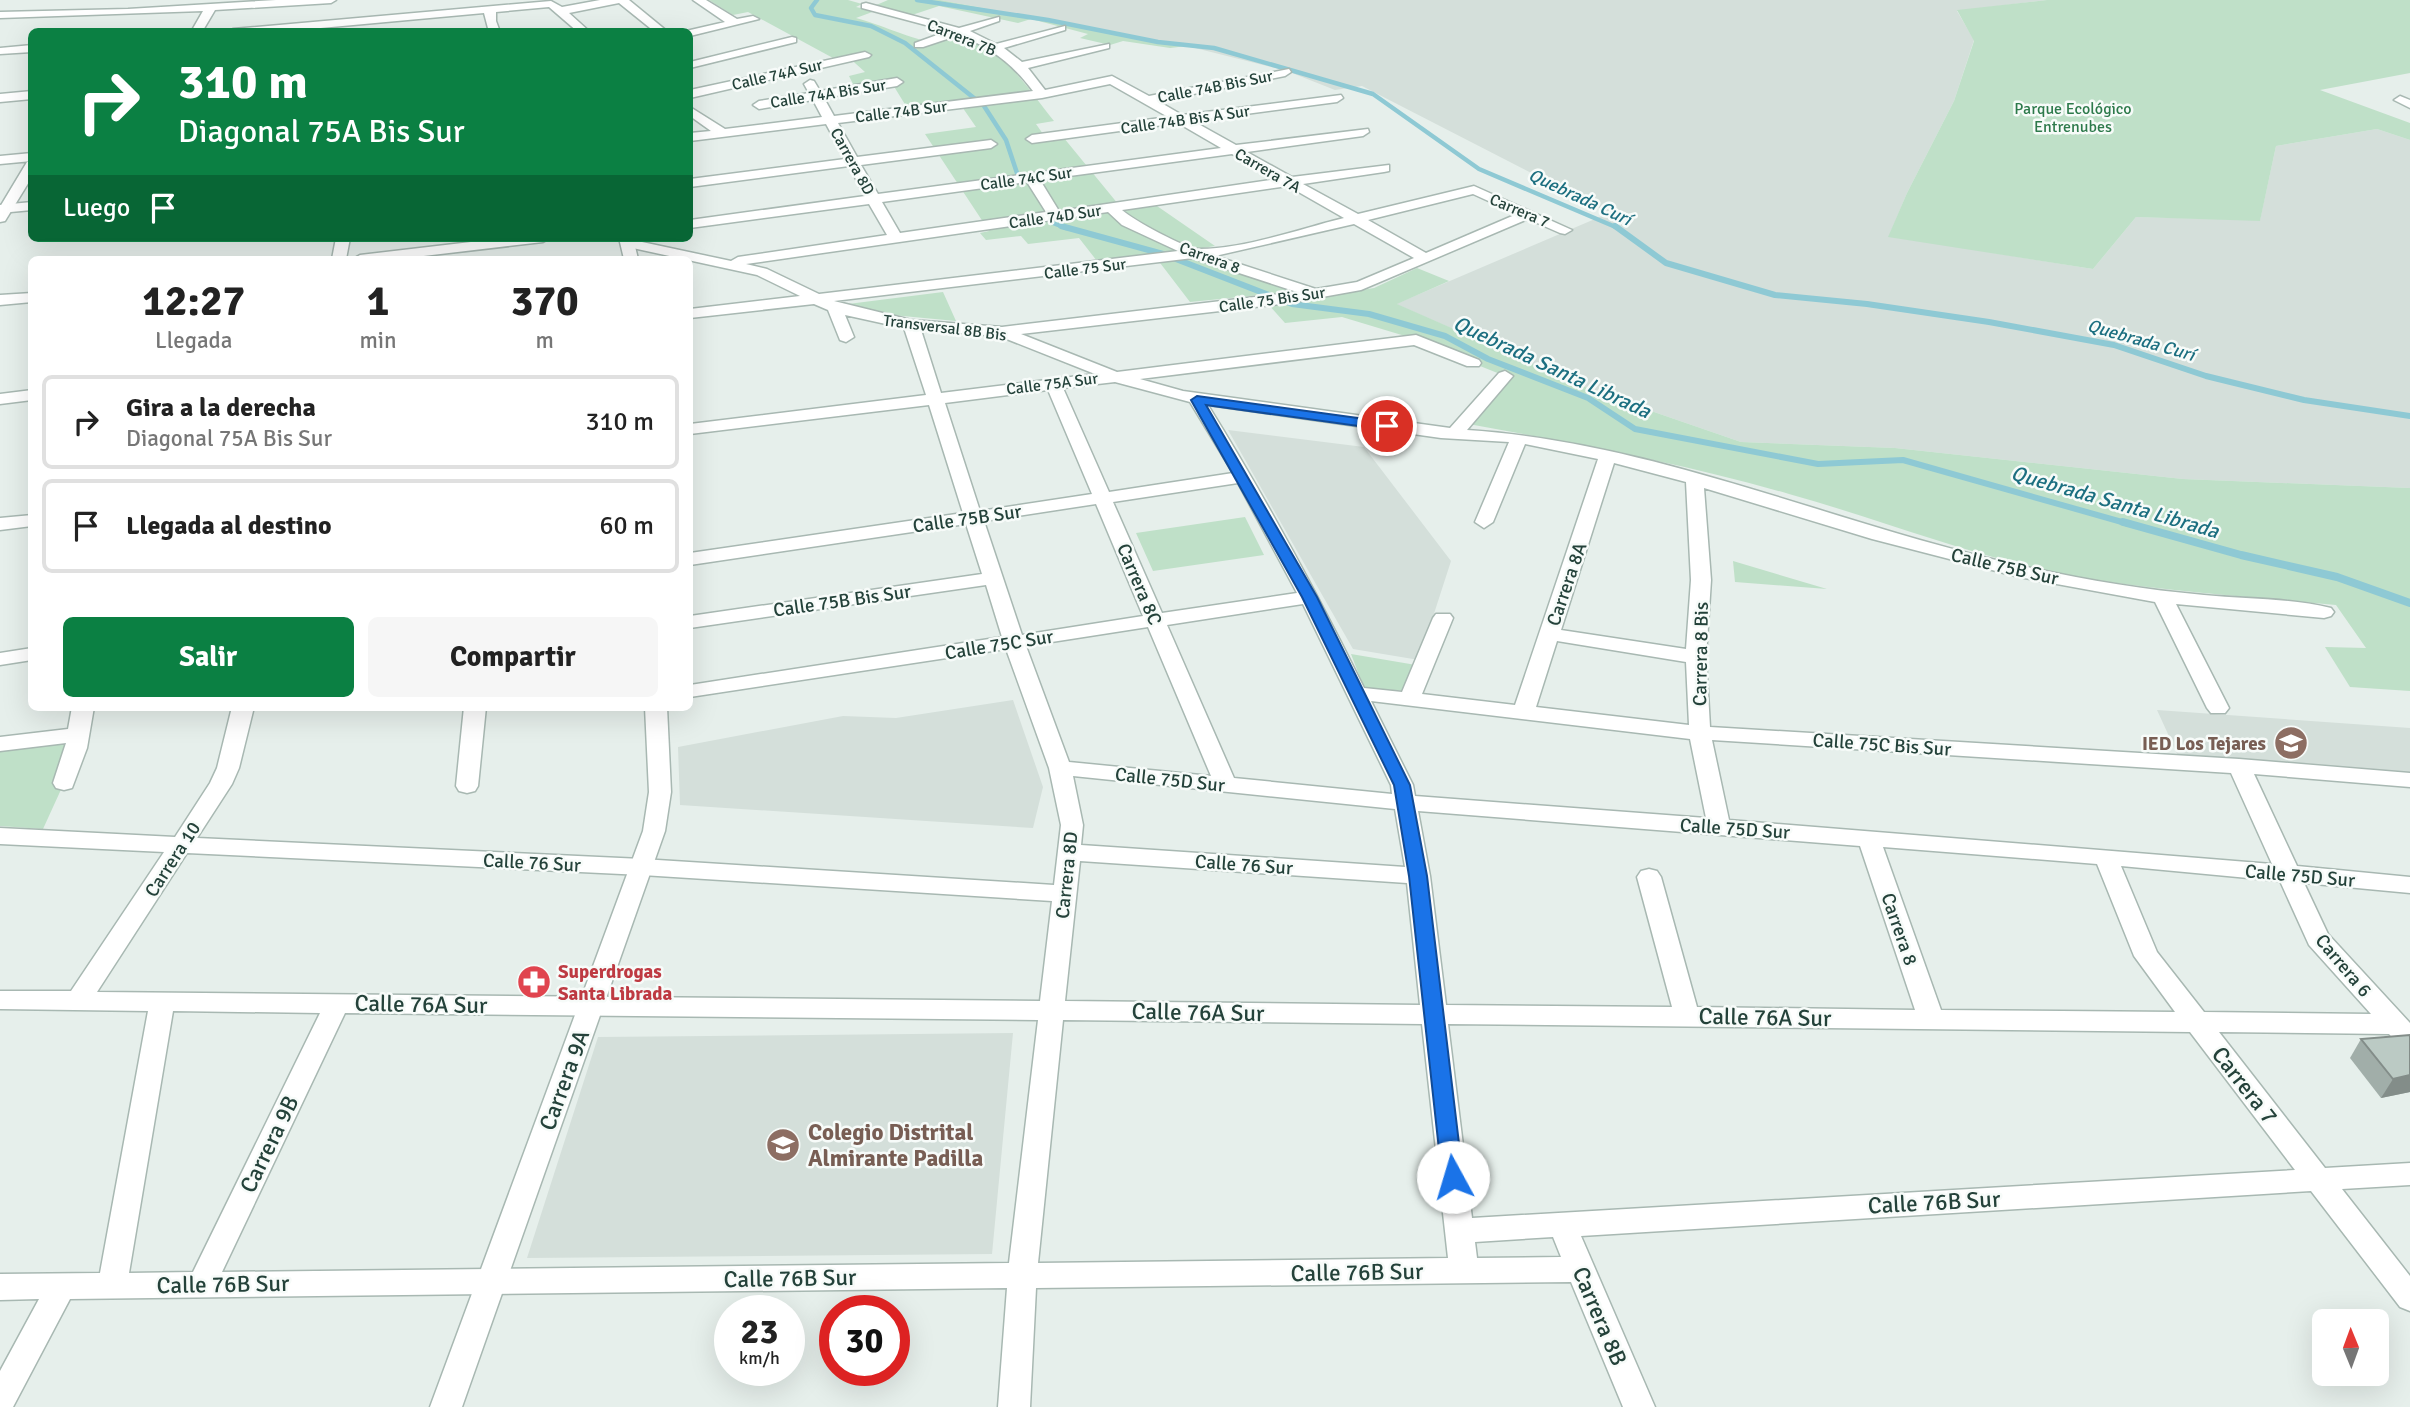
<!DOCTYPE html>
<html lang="es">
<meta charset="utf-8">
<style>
:root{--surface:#fff;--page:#f6f6f6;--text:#222;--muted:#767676;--line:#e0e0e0;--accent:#0b8043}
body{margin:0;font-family:Signika,sans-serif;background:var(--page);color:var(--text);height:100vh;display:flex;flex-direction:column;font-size:26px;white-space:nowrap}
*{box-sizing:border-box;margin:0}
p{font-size:23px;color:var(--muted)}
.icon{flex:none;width:38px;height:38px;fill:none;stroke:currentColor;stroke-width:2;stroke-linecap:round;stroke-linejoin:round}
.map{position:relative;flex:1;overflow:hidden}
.drawer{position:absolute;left:28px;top:256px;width:665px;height:455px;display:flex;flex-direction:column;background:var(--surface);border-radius:10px;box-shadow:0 7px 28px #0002}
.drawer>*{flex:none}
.guide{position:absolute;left:28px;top:28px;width:665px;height:214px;border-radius:10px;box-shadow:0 7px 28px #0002;background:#0b8043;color:#fff;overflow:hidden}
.needle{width:46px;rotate:359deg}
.tools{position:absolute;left:2312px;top:1309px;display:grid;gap:14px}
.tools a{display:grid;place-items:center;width:77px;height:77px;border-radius:10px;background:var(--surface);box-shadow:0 7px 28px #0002;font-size:35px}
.speed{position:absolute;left:714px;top:1295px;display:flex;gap:14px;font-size:35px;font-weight:700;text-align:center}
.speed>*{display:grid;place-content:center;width:91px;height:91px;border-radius:50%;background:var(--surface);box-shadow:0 7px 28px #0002;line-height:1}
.speed small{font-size:18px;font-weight:400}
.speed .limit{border:10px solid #d22;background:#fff;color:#111}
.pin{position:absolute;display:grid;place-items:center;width:60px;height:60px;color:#fff;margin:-30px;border:4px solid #fff;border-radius:50%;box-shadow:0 2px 7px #0007}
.me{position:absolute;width:77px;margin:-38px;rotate:354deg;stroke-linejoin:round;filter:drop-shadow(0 0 5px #0008)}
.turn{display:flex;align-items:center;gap:24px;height:147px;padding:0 35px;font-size:32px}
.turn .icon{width:91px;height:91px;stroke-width:2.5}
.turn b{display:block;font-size:49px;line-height:60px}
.then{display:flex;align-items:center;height:66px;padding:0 35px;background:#0003;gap:14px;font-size:26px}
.eta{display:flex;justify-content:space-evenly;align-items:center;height:119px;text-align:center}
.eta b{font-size:42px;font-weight:800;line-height:49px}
.action{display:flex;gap:14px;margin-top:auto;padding:14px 35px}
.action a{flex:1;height:80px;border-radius:10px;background:var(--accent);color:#fff;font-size:28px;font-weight:800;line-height:80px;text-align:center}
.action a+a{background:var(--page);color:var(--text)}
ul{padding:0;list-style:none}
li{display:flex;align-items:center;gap:21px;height:94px;margin:0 14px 10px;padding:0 21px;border:4px solid var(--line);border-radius:10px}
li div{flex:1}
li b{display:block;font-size:26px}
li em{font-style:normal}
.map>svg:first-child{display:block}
.built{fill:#d4dfda}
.green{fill:#bfe0c8}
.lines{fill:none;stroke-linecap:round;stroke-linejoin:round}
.stream-far2{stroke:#8ec9d4;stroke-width:4.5}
.stream-far1{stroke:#8ec9d4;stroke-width:6}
.stream{stroke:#8ec9d4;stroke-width:8}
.minor-casing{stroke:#a8b8b2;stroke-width:3}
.tertiary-casing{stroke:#a8b8b2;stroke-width:3}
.minor{fill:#fff;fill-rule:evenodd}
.tertiary{fill:#fff;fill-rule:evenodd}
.wall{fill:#a1aea9}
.shaded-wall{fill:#838d89}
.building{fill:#bbcac4;stroke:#838d89;stroke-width:2}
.route{fill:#1a73e8;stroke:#114b97;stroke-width:2}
.labels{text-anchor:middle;stroke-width:5;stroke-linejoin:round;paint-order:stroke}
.far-street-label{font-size:16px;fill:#24423a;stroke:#f7fbf9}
.far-park-label{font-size:16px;fill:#2d7a4b;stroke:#f7fbf9}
.far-water-label{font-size:18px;font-style:italic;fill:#1c6f80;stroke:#f7fbf9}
.street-label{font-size:19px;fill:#24423a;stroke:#f7fbf9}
.education-label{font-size:19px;font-weight:bold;fill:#785e54;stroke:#f7fbf9;text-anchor:end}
.health-label{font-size:19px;font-weight:bold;fill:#be3a42;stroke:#f7fbf9;text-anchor:start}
.water-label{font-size:21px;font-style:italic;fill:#1c6f80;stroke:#f7fbf9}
.near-street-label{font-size:23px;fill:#24423a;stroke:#f7fbf9}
.near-education-label{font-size:23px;font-weight:bold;fill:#785e54;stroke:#f7fbf9;text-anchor:start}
</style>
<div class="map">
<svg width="2410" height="1407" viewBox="0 0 2410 1407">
<rect width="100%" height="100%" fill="#e6efeb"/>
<!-- built -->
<path class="built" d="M940,0H2047L1957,11L1974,40L1954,101L1907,193L1889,236L2093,269L2136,217L2260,220L2276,146L2377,129L2410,140V488L2183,479L1895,448L1741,442L1599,393L1396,304L1609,213L1362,86L1335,90L1287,71L1187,46Z
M1228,430L1364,447L1451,561L1419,660L1353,649Z
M1013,700L1043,787L1033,828L680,805L678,747L843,716L896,718Z
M2157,710L2410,728V775L2179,758Z
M1013,1033L992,1254L527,1258L598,1037Z"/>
<!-- green -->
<path class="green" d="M709,0H848L862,4L856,7L875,11L856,18C874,22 921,43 934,42C942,42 951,35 960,37C1002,44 1029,91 1054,121L1036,124L1043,134L1059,132L1123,210L1157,206L1215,246L1178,252L1314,298L1374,288L1417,268L1449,281L1397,304L1599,393L1741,442L1895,448L2183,479L2410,488V691L2350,687L2325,647L2366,648L2336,605C2244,596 2149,591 2058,573C1966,554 1879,519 1789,494C1682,463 1572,443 1463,423L1505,376L1405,336L1342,317L1285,323L1260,295L1190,302L1154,255L1097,261L1079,238L1028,244L1021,236L986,240L980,233L989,231L925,134L976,127L958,101L906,106L890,80L854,86L849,76L865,72L846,55L833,58L748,12L733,15Z
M888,0H940L1187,46L1170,48L1123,41L1110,45L1080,38L1088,34L1031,19L1018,23L939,6L912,15L874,6Z
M2047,0H2410V73L2320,90L2410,123V140L2377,129L2276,146L2260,221L2136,217L2093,269L1888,237L1907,193L1954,101L1974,41L1957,10Z
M943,292L956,321L892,315L848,304Z
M1245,517L1264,555L1153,571L1136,533Z
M1733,561L1827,589L1735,582Z
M1351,654L1416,665L1406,691L1364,688Z
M78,735L64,783L43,829L0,826V744Z"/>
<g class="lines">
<!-- stream-far2 -->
<path class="stream-far2" d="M817,0L811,8L815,15L871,26L905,43L984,106L1006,140L1018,176
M917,0L1048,20L1158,42L1214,48L1373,94L1479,169L1618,228
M1053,223L1066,228"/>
<!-- stream-far1 -->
<path class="stream-far1" d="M1061,226L1163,254L1292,304L1369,314L1445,336L1488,359L1588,398L1635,429L1818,464L1903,460L2129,524
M1615,226L1666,263L1775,295L1867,304L1989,322L2114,345L2206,376L2304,400L2410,416"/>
<!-- stream -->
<path class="stream" d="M2123,522L2241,555L2337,577L2410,603"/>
<!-- minor casing -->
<g class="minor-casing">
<path id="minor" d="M276,0H336L331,3L215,10L202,32H191L203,11L0,18V12L128,9Z
M600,0H629L668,32H655L619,3L569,13L590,32H578L549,7L496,12V21L500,32H489L484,13L277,32H228L233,29L551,1L562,7Z
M693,0H706L737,19L753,16L759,19L690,36V32L686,31L725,22Z
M866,3L959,28L999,17V21L970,31L996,44L1065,26V30L1004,48L1022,62L1109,44V48L1028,68L1045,90L1112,76L1149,96L1289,69L1291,72L1285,76L1158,101L1182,115L1341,95L1343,98L1337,102L1193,121L1236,145L1368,129L1369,132L1363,136L1247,152L1292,177L1389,165V171L1384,172L1303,184L1358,214L1474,186L1572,230L1565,234L1560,233L1528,219L1361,290L1289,303L1021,334L1117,372L1416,335L1479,360L1481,363L1479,366H1467L1414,345L1140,379L1183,391L1450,428L1499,373L1505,371L1513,376L1467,430C1659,442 1839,527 2027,567C2085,580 2145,590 2204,595C2246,599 2291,598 2331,608L2334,612L2331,616L2324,618L2176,604L2229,708L2225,713H2211L2207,708L2155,602L2019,577L1872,539L1704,488L1711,580L1706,657L1710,727L2239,759L2410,773V787L2254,774L2297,866L2410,877V893L2304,883L2328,934L2410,1023V1050L2401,1047L2389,1034L2219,1032L2325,1168L2410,1163V1185L2342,1189L2410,1276V1311L2400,1307L2311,1191L1581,1236L1655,1407H1623L1571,1282L1036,1288L1030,1407H998L1007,1288L70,1299L13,1407H0V1371L39,1299L0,1300V1274L100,1273L148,1011L0,1009V991H71L164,852L0,844V828L175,837L210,783L217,768L232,707H254L239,768L232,784L197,838L642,859L1054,885L1061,825L1049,768L1006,649L690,697V685L1002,637L986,585L690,628V616L982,574L966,524L690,565V553L963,513L929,405L690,434V424L926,395L904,328L845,315L854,337L846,342L840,340L828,310L814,304L690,318V309L800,296L757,275L628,247L621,243L628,239L731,261L738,257L887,235L869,204L690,228V220L865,196L849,166L690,187V179L845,159L826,124L690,141V133L711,131L690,116V107L725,129L822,117L813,100L759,109L753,105L759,101L809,93L804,84L810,80L814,81L820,91L897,78L903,82L897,86L824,98L834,116L1033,91C1013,64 990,47 959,35L923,47H915V43L948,31L862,8V4ZM1110,84L1168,117L1032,135L1026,139L1032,143L1178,123L1221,148L878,194L861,165L991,148L997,144L991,140L857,157L838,123L1042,98ZM1232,154L1277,179L1059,211L1040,180ZM1027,182L1046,212L900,233L882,202ZM1288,186L1344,218C1299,229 1245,249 1199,249C1186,249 1133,220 1122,210ZM1473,194L1517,214L1426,253L1368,220ZM1108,212L1122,225L1178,251L819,294L767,269L746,264ZM1354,224L1414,258L1357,282L1316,289L1215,256ZM1193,258L1297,292L1002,327L911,320L834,301ZM921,330L999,336L1095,374L941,393ZM1115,382L1190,402L1233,473L1109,492L1063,388ZM1048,390L1092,494L980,511L945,403ZM1208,405L1441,438L1509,442L1475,522L1484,528L1493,522L1525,444L1598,459L1515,705L1422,694L1453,618L1450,614H1436L1433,618L1402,692L1364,688C1316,591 1265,497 1208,405ZM1614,463L1686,482L1691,580L1686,649L1561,630ZM1238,483L1297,593L1162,613L1113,502ZM1096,504L1143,616L1022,635L984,521ZM1303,604L1391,785L1392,794L1234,778L1167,625ZM1148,627L1211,776L1069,762L1026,646ZM1557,641L1686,662L1689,725L1536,707ZM1371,701L1690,739L1706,818L1415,796L1413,785ZM1712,740L2231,773L2272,864L1729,820ZM1073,776L1395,809L1405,867L1081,845L1083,825ZM1418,811L1860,846L1915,1010L1697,1007L1661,877L1657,871L1649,869L1641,871L1637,877L1672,1007L1446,1005L1430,876ZM1883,847L2097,864L2134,956L2175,1012L1941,1010ZM187,853L642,875L1052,901L1040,1001L97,992ZM1080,861L1407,883L1420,1005L1065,1001ZM2121,866L2280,881L2309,945L2371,1014L2204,1012L2157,952ZM173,1011L320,1013L193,1272L129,1273ZM345,1013L1038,1020L1009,1263L222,1272ZM1063,1020L1422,1024L1448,1258L1038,1263ZM1448,1024L2190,1032L2295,1170L1472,1218ZM1553,1237L1561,1257L1477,1258L1475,1242Z
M792,37L796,38V42L690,68V62Z
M32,45V52L0,54V48Z
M865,52L871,55L869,57L690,98V90Z
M32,91V99L0,102V94Z
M2400,96L2410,100V108L2394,100Z
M32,153V161L0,164V156Z
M32,161V177L5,221L0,222V207L27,162Z
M336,238H350L346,259H332Z
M32,390V400L0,404V394Z
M32,515V526L0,530V518Z
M32,648V660L0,665V653Z
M72,707H94L87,748L72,788L64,790L56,788L53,783L66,743L0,751V737L68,729Z
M464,707H486L478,786L475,791L467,793L459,791L456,786Z"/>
</g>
<!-- tertiary casing -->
<g class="tertiary-casing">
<path id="tertiary" d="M32,202V210L0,213V205Z
M505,238H550L543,242L398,259H353L360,255Z
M619,238H633L638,259H624Z
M32,293V302L0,305V295Z
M645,707H667L671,792L665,831L462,1407H430L643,831L649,792Z"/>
</g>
<!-- minor -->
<use href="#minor" class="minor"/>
<!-- tertiary -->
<use href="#tertiary" class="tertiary"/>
</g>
<!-- wall -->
<path class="wall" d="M2410,1035V1092L2381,1098L2350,1058L2361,1039Z"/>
<!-- shaded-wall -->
<path class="shaded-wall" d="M2410,1075V1092L2381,1098L2393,1079Z"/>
<!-- building -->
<path class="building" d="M2410,1035V1075L2393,1079L2361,1039Z"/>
<!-- route -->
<path class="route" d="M1197,396L1387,422L1394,426L1387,430L1206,405L1317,597L1410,785L1427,876L1463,1177L1460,1183L1453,1185L1445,1183L1442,1177L1409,876L1394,785L1302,597L1191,400Z"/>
<!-- icons -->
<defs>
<g id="school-disc" transform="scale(1.75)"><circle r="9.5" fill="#8d6e63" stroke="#f7fbf9"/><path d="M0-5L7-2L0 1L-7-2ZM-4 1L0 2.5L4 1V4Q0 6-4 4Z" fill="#fff"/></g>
<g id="pharmacy-disc" transform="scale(1.75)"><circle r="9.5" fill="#e0444e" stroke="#f7fbf9"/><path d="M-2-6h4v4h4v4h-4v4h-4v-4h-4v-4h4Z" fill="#fff"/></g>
</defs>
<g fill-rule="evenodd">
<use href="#school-disc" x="2291" y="743"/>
<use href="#pharmacy-disc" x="534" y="982"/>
<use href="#school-disc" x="783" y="1145"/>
</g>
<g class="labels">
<!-- far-street labels -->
<g class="far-street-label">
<text transform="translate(962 37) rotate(22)" y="6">Carrera 7B</text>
<text transform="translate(777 74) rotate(-13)" y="6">Calle 74A Sur</text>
<text transform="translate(1215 86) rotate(-11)" y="6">Calle 74B Bis Sur</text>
<text transform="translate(828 93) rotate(-9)" y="6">Calle 74A Bis Sur</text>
<text transform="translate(901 111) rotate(-7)" y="6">Calle 74B Sur</text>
<text transform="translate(1185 119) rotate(-8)" y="6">Calle 74B Bis A Sur</text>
<text transform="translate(853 161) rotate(61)" y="6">Carrera 8D</text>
<text transform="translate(1268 170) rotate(30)" y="6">Carrera 7A</text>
<text transform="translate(1026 178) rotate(-8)" y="6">Calle 74C Sur</text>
<text transform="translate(1520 210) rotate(23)" y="6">Carrera 7</text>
<text transform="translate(1055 216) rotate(-8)" y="6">Calle 74D Sur</text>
<text transform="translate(1210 257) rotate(20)" y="6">Carrera 8</text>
<text transform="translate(1085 268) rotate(-7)" y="6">Calle 75 Sur</text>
<text transform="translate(1272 299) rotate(-8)" y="6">Calle 75 Bis Sur</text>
<text transform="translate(945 327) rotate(7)" y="6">Transversal 8B Bis</text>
<text transform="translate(1052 383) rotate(-7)" y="6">Calle 75A Sur</text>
</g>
<!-- far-park labels -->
<g class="far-park-label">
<text x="2073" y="114">Parque Ecológico<tspan x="2073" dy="18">Entrenubes</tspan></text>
</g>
<!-- far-water labels -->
<g class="far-water-label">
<text transform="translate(1580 197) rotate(25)" y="6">Quebrada Curí</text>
<text transform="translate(2141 340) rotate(16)" y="6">Quebrada Curí</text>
</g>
<!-- street labels -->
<g class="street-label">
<text transform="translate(967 518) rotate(-8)" y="7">Calle 75B Sur</text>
<text transform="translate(2005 566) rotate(13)" y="7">Calle 75B Sur</text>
<text transform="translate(1140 584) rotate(67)" y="7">Carrera 8C</text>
<text transform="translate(1566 584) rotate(-71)" y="7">Carrera 8A</text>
<text transform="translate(842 600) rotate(-8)" y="7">Calle 75B Bis Sur</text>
<text transform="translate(999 644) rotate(-9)" y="7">Calle 75C Sur</text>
<text transform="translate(1700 654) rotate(-89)" y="7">Carrera 8 Bis</text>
<text transform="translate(1882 744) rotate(4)" y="7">Calle 75C Bis Sur</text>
<text transform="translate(1170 779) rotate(6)" y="7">Calle 75D Sur</text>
<text transform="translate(1735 828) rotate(4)" y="7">Calle 75D Sur</text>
<text transform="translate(172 859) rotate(-57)" y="7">Carrera 10</text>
<text transform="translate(532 862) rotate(3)" y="7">Calle 76 Sur</text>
<text transform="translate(1244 864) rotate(4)" y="7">Calle 76 Sur</text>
<text transform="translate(1066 875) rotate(-84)" y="7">Carrera 8D</text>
<text transform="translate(2300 875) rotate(5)" y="7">Calle 75D Sur</text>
<text transform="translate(1900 929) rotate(71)" y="7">Carrera 8</text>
<text transform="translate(2344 965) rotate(50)" y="7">Carrera 6</text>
</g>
<!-- education labels -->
<g class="education-label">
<text x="2266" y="750">IED Los Tejares</text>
</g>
<!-- health labels -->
<g class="health-label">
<text x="558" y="978">Superdrogas<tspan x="558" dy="22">Santa Librada</tspan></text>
</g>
<!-- water labels -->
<g class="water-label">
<text transform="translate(1552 367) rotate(25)" y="7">Quebrada Santa Librada</text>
<text transform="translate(2115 502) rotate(16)" y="7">Quebrada Santa Librada</text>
</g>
<!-- near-street labels -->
<g class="near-street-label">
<text transform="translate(421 1004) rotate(1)" y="8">Calle 76A Sur</text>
<text transform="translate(1198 1012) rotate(1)" y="8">Calle 76A Sur</text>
<text transform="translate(1765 1017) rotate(1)" y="8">Calle 76A Sur</text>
<text transform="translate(564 1080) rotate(-70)" y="8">Carrera 9A</text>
<text transform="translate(2245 1085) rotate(52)" y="8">Carrera 7</text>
<text transform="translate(269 1144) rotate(-64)" y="8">Carrera 9B</text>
<text transform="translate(1934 1202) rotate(-3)" y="8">Calle 76B Sur</text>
<text transform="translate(1357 1272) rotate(-1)" y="8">Calle 76B Sur</text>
<text transform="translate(790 1278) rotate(-1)" y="8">Calle 76B Sur</text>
<text transform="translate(223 1284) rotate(-1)" y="8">Calle 76B Sur</text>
<text transform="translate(1600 1316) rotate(67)" y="8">Carrera 8B</text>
</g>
<!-- near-education labels -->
<g class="near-education-label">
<text x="808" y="1140">Colegio Distrital<tspan x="808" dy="26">Almirante Padilla</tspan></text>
</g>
</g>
</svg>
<div class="tools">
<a><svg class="needle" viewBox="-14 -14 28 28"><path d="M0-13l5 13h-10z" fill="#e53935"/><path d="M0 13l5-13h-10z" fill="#767676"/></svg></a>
</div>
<div class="speed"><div>23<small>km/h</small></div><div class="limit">30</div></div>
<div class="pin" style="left:1387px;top:426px;background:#d93025"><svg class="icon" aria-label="arrive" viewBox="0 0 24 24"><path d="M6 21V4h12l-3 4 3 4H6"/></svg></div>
<svg class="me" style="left:1453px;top:1177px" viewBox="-20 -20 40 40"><circle r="19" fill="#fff"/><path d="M0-13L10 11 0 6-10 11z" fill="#1a73e8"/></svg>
<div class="guide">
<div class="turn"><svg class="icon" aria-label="right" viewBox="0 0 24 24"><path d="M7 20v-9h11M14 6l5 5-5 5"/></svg><div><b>310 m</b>Diagonal 75A Bis Sur</div></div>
<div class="then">Luego<svg class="icon" aria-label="arrive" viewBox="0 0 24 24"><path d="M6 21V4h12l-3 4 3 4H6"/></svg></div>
</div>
<section class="drawer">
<div class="eta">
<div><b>12:27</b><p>Llegada</p></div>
<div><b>1</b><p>min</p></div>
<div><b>370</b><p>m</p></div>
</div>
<ul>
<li><svg class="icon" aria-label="right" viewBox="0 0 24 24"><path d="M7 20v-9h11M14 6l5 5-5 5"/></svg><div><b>Gira a la derecha</b><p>Diagonal 75A Bis Sur</p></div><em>310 m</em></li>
<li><svg class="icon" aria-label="arrive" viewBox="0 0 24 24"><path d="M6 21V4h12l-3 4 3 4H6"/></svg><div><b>Llegada al destino</b></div><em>60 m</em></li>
</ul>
<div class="action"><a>Salir</a><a>Compartir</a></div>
</section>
</div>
